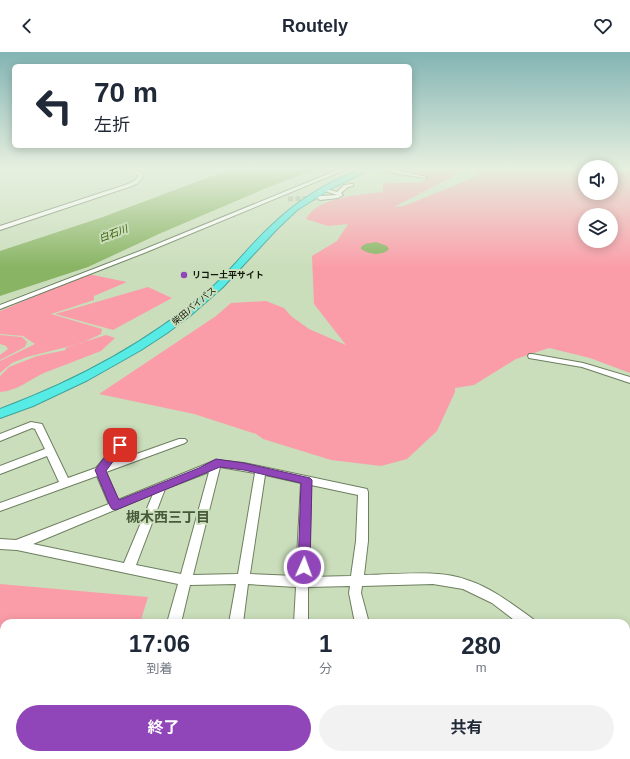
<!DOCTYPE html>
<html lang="ja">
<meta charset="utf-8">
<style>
:root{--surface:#fff;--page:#f2f2f3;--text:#1f2937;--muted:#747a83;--accent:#9046b8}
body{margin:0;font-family:Helvetica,"Noto Sans JP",sans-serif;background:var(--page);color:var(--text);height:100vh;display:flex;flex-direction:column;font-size:15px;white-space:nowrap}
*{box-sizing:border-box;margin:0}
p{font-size:13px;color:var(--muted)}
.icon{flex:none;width:22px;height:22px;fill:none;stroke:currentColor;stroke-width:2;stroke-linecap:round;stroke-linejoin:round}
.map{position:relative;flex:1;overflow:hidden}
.drawer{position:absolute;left:0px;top:567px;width:630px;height:140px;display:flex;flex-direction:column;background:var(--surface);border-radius:12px 12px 0 0;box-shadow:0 2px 10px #0003}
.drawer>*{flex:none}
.hud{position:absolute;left:12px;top:12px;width:400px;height:84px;border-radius:6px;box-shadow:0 2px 10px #0003;background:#fff;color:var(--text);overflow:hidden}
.tools{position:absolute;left:578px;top:108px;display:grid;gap:8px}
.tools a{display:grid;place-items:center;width:40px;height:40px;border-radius:50%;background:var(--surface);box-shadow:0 2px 10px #0003;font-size:20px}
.pin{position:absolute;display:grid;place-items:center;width:34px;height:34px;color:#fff;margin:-17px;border-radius:8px;box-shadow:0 2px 6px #0006}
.me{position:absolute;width:44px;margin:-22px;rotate:2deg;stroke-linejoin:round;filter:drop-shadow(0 0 3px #0008)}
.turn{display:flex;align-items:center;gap:14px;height:84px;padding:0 16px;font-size:18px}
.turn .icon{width:52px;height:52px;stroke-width:2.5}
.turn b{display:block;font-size:28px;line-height:34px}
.eta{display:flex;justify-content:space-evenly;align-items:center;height:68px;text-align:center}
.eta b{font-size:24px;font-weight:700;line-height:28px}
.cta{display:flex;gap:8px;margin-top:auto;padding:8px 16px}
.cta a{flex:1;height:46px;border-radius:24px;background:var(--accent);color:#fff;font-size:16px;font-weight:700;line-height:46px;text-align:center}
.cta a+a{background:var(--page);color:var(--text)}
header{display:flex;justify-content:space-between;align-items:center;height:52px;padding:0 16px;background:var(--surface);font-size:18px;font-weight:700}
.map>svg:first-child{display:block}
.green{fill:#fb9da9;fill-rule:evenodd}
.water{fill:#89b463}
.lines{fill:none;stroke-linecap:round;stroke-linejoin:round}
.minor-tunnel{stroke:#a5b798;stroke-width:5;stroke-dasharray:5 2.5;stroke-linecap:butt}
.minor-casing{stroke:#6d7f5f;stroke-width:2}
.highway-casing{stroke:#3fa299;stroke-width:2}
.minor{fill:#fff;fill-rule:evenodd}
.highway{fill:#57ebe5;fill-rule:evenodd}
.route{fill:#9046b8;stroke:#5e2e78}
.poi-dot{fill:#9046b8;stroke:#cadebb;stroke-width:1.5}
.labels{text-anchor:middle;stroke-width:4;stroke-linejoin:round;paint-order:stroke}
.far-poi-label{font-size:9px;font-weight:bold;fill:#131a0d;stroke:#cadebb;text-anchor:start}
.far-street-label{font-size:9px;fill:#131a0d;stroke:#cadebb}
.far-water-label{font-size:10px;font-style:italic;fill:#375d02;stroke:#cadebb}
.near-neighbourhood-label{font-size:14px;font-weight:bold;fill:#495a3b;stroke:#cadebb}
</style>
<header><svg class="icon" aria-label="back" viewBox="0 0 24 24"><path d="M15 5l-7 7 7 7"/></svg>Routely<svg class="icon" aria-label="heart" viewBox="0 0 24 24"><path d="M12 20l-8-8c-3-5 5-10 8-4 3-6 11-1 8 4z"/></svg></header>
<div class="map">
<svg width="630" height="707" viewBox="0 0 630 707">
<rect width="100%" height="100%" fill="#cadebb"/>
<!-- green -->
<path class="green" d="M387,117L456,118L454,124L394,155L404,154L478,124L473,117H585V141H611V117H630V321L590,306L549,296L516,307L474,333L455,336V340L437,379L407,407L381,414L331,408L263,387L256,382L194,362L99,342L216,264L231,251L266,249L284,256L291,264L309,277L346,293L314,252L312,204L337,189L348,172L328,174L306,167C317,145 360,143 383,140V133L387,131L422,130L426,127L385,122V119ZM585,163H611V189H585Z
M88,222L127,230L94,244V248L51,262L102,277L101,282L82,291L27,305L12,311L0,321V309L35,292L23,284L0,282V259Z
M148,235L172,246L113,278L55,262Z
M0,283L22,285L27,290L25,295L0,308V303L8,297L6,294L0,292Z
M106,283L115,286L101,299L44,321C29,328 17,339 0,340V324L9,315L37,304L66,298L65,296Z
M0,532L148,545L140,571H4V703H145L136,707H0Z"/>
<!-- water -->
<path class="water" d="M234,117H316L264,137L161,181L88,215L0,244V199L103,165L212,124Z
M376,190L387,194L389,197C383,204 369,203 361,197V195L365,192Z"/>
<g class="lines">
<!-- minor-tunnel -->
<path class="minor-tunnel" d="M288,147L320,146"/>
<!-- minor casing -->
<g class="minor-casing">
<path id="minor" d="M130,117C136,117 140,119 143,124L138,131L132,134L0,178V174L128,132L134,129L139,124Z
M340,117H347L144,201L0,257V253L140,199Z
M386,117H392L427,125L425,126L394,121Z
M351,132H353V134L348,135L341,141L343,143L338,146L320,148L317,146L320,144L337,143L322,138V136L337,140L344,133Z
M529,302H532L583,311L630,325V331L582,315L529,306L528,304Z
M31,370L42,372L68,426L96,416L117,391H123L125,393L111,411L179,387H185L187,389L185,391L106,420L118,448L216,408L244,411L367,437L368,440V489L364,523C395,523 438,517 467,528C492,536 512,552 533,567L535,571H518L492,551L463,537L433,532L362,534L361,541L369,571H355L349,541L350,534L308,535V571H294L296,535L248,532L243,571H229L236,532L190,533L181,571H167L178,532L17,498L0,497V487L16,488L109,452L97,424L0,459V451L59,430L47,404L0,422V414L45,397L35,377L32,376L0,389V382ZM220,415L255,421L238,522L193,523ZM209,420L181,522L136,513L165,437ZM265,423L301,431L296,524L250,522ZM311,433L358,443L356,489L351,524L309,525ZM153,442L124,511L33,492Z
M626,643L630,644V661L626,660Z
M155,703H171L173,707H157Z
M267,703H286L288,707H269Z
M385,703H405L407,707H387Z
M524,703H543L545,707H526Z"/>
</g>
<!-- highway casing -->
<g class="highway-casing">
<path id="highway" d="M361,117H371L332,136L297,158L277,177L223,235L191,263L167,281L141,298L88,328L33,354L0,366V357C75,329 145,292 207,240C230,220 249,194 272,173C298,148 328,130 361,117Z"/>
</g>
<!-- minor -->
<use href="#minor" class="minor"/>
<!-- highway -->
<use href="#highway" class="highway"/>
</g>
<!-- sky -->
<linearGradient id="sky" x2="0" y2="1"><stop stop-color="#82b4b3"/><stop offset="0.54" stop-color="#e7f0e0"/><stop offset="1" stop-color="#e7f0e0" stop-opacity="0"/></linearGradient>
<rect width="630" height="216" fill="url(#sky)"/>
<!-- route -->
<path class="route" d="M120,389L125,393L106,419L119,448L199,416L216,407L244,411L310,426L312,428L310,515L308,519L304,520L299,519L298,515L301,431L244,418L220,415L116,458L112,457L110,454L95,418L116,390Z"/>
<!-- markers -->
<circle class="poi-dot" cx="184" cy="223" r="4"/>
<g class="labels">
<!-- far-poi labels -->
<g class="far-poi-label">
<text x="192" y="226">リコー土平サイト</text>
</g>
<!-- far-street labels -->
<g class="far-street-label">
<text transform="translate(194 254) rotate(-40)" y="3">柴田バイパス</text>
</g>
<!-- far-water labels -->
<g class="far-water-label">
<text transform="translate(113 181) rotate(-21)" y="4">白石川</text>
</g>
<!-- near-neighbourhood labels -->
<g class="near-neighbourhood-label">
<text x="168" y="470">槻木西三丁目</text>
</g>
</g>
</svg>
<div class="tools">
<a><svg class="icon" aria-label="sound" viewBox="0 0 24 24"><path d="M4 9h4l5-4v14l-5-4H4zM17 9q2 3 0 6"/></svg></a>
<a><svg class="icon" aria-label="layers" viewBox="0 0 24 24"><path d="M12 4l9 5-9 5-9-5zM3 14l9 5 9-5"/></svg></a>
</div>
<div class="pin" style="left:120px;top:393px;background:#d93025"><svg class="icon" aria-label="arrive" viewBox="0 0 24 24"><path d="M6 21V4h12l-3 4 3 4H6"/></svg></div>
<svg class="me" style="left:304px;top:515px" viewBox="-20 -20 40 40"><circle r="17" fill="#9046b8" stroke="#fff" stroke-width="3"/><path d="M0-11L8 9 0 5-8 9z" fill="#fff"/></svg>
<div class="hud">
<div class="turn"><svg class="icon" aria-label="left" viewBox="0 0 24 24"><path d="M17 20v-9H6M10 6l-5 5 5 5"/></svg><div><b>70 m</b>左折</div></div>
</div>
<section class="drawer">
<div class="eta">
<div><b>17:06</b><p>到着</p></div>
<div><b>1</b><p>分</p></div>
<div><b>280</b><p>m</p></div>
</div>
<div class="cta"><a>終了</a><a>共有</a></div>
</section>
</div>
